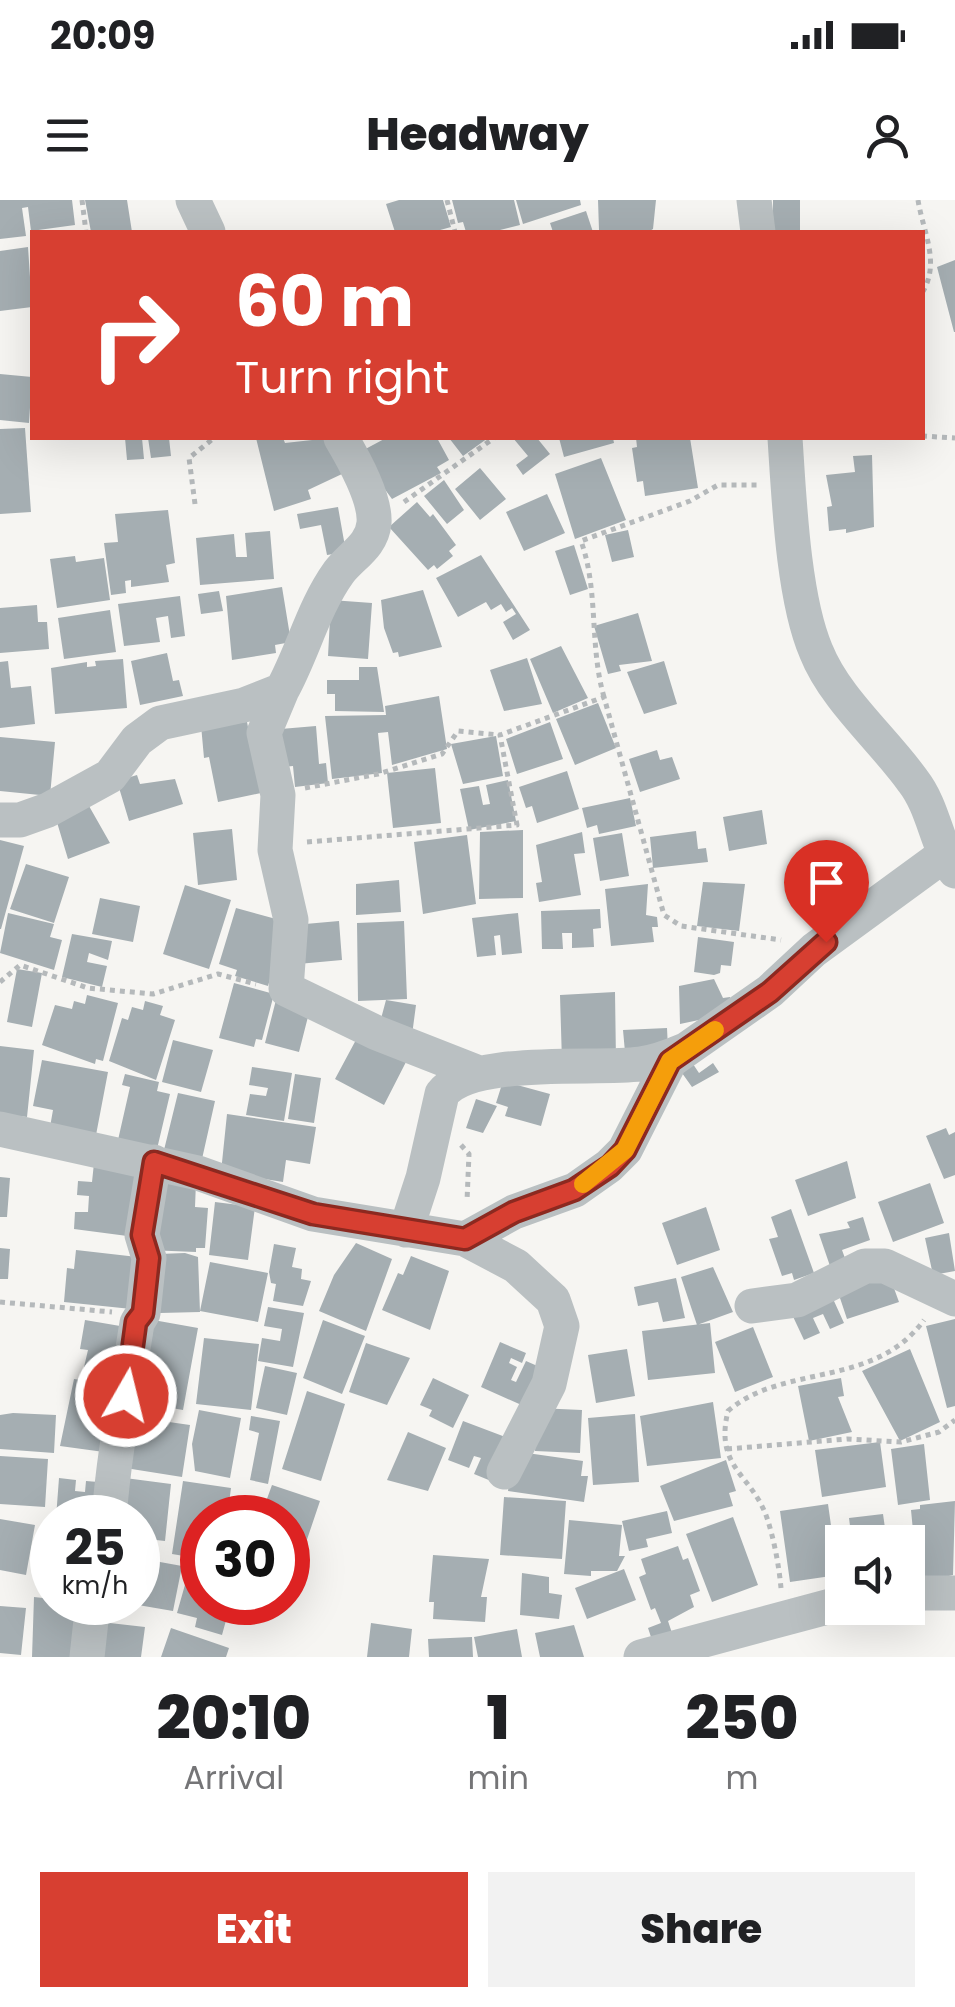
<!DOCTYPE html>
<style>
:root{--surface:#fff;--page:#f2f2f2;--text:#202124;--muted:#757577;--accent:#d73f31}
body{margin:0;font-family:Poppins,sans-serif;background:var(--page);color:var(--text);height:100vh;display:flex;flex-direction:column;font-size:38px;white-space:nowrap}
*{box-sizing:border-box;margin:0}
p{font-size:32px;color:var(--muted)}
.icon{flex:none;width:55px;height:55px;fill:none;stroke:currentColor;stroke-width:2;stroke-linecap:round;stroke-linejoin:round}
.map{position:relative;height:1457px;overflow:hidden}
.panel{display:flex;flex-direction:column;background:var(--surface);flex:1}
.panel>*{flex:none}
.top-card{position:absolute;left:30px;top:30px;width:895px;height:210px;border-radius:0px;box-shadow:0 10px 40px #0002;background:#d73f31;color:#fff;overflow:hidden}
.tools{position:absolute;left:825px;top:1325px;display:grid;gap:20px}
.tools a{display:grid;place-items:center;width:100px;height:100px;border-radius:0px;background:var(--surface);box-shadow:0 10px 40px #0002;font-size:50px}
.speed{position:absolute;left:30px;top:1295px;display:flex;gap:20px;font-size:50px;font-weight:700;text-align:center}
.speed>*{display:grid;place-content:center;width:130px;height:130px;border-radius:50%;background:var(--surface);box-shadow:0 10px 40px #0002;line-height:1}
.speed small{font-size:25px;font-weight:400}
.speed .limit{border:15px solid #d22;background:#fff;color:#111}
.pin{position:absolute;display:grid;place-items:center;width:85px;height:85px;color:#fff;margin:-102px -42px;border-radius:50% 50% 50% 0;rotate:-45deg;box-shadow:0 0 10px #0007}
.pin .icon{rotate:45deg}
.me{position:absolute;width:110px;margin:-55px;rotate:8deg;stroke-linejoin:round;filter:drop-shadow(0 0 8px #0008)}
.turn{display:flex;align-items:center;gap:35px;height:210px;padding:0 40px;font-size:45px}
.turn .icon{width:130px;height:130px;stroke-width:2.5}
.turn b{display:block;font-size:70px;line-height:85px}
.eta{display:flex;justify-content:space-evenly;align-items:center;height:170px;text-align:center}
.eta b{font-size:60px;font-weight:800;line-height:70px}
.primary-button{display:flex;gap:20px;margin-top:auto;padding:20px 40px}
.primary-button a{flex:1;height:115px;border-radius:0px;background:var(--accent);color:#fff;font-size:40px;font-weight:800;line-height:115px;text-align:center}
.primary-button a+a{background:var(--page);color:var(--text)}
.status{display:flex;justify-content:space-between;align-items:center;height:70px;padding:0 50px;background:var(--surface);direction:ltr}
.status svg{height:28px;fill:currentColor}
header{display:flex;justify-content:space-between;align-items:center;height:130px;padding:0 40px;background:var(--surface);font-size:45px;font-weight:800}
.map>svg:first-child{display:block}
.building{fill:#a5aeb2}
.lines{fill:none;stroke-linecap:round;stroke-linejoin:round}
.path{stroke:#b5b9bb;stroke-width:5;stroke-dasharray:5 5;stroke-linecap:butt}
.minor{stroke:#bac0c2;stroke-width:35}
.route-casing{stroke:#8c2920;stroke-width:25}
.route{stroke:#d73f31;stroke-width:18}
.slow{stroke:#f59e0b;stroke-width:18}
</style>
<div class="status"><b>20:09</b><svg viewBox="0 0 49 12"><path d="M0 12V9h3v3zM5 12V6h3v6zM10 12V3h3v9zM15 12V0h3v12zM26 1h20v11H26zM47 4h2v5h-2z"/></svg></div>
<header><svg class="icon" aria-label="menu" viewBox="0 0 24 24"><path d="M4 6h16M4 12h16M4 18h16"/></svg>Headway<svg class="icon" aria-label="person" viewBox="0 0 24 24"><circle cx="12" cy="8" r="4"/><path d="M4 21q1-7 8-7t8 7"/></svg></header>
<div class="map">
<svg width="955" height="1457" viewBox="0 0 955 1457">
<rect width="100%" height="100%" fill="#f6f5f2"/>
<!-- building -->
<path class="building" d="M0,0H72L75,25L31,31L28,7L22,8L26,36L0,39Z
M85,0H127L132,32H91Z
M399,0H443L451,27L433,32H395L386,4Z
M452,0H514L520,25L492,32H466L463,22L458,23Z
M516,0H580L581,5L523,24Z
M598,0H656L653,29L648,32L599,30Z
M773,0H800V32H773Z
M586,11L593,32H553L550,23Z
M28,47L32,107L0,111V51Z
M955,60V132H954L937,67Z
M0,174L32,177L29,223L0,220Z
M25,228L31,312L0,314V229Z
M125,238H142L144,259L127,260Z
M148,238H169L171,256L151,258Z
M256,238H283L285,243L330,238L342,274L308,290L311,299L274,311Z
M386,238H437L449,260L437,267L441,273L392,299L358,253Z
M449,238H488L463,256Z
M513,238H537L550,254L523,275L516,265L528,256Z
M559,238H613L614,243L564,257Z
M636,238H690L698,288L645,296L643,281L637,282L632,248L637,247Z
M872,255L874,327L846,333V329L829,331L827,307L832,306L826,275L855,272L853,256Z
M601,258L626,320L575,339L555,274Z
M480,268L506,299L480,320L455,289Z
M444,280L464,310L447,324L424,296Z
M547,294L565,333L524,351L506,312Z
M417,302L430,317L433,314L456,345L449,351L453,356L437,369L434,365L428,370L389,327Z
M338,307L346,352L327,355L321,325L300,329L297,314Z
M168,310L175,363L166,365L169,382L131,387V380L125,381L126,393L111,395L104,343L118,342L115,314Z
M628,330L634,357L612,362L605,335Z
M270,331L274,379L200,385L196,338L234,334L236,357H247L245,333Z
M574,345L588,389L570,395L555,351Z
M481,355L530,430L513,440L503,422L516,414L512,408L506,412L501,404L491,410L486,402L458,417L436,378Z
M75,356L76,362L104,358L110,400L57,408L50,359Z
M282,387L291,442L275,445L276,453L232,460L226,396Z
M423,390L442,447L399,457L398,452L393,453L384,428L381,400Z
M219,391L223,411L201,414L198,394Z
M180,396L185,436L171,438L168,416L156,418L160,442L124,446L118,404Z
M331,400L372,403L368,459L328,456Z
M37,405L38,422H47L49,449L0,453V408Z
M110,410L116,452L64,459L58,418Z
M638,413L652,461L619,465L621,471L608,474L594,426Z
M561,446L588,498L553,513L530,459Z
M167,453L173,481L179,480L183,496L140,505L131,461Z
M527,458L542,504L504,511L490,470Z
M123,459L127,508L55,514L51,468L87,462V467L96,466L95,461Z
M8,461L11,488L31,486L35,524L0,528V462Z
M664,461L677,504L644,514L627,472Z
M359,467H377L384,512L335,511V494H327V480H359Z
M439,496L447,549L392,565L388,532L378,533L382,573L332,579L325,516L386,515L385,506Z
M598,503L616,548L575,565L556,519Z
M247,522L261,593L218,602L209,557L204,558L201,525Z
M550,522L563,559L517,574L506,539Z
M316,526L319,564L326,563L328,583L295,587L293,566L273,568L269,530Z
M496,536L503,576L463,584L451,544Z
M0,537L55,542L50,596L0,591Z
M657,550L660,560L672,557L680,579L640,592L629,559Z
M435,568L441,623L393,628L387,573Z
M567,571L579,609L537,623L532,606L526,608L519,587Z
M137,575L140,584L175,579L183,604L129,621L117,581Z
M508,580L516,621L469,630L460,589L479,586L483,605L490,604L486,585Z
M630,598L636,626L599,634L597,625L587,628L582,608Z
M89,606L110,643L68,659L56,619Z
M762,610L767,644L729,651L723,617Z
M232,629L237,680L198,685L193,633Z
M523,630V698L479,699L480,632Z
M696,631L698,649L706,648L708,662L653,668L650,637Z
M582,632L585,653L574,654L581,695L539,702L536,683L542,682L536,645Z
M622,633L629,676L600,681L593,638Z
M467,635L476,704L423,714L414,642Z
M0,640L24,646L1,729H0Z
M26,664L69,677L54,723L10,709Z
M399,680L401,712L356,715V684Z
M703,682L745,684L739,731L697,726Z
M648,684L646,715L657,717L658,727H652L654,742L611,746L605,689Z
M185,685L231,700L209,769L163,754Z
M100,698L140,706L133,742L92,734Z
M236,708L287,722L268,786L235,776L237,770L219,764Z
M600,709L601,728L593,729L594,747L572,748V733H562L563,749H542L541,711Z
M8,713L54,724L50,737L62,740L54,770L0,753Z
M518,713L522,753L502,755L500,735L494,736L496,755L477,757L472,718Z
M339,721L342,760L298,764L294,725Z
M404,721L407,799L358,801L357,723Z
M72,734L112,741L108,760L89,753L87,762L107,766L102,787L62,777Z
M698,737L734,742L731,766L721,765L720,773L714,775L694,772Z
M17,769L42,773L32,827L7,822Z
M714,779L723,798L730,797L732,813L680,824L679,786Z
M234,783L274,794L262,840L256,839L254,847L219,838Z
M615,792L616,861L562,862L560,795Z
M87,795L118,803L103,861L96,859L95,864L42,845L55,805L72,809L74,801L85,804Z
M277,796L311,805L299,852L265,843Z
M386,800L416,805L412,835L378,830Z
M145,801L163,806L160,815L175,820L156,880L109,861L122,818L128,820L132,807L143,810Z
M667,828L668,849L625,852L623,830Z
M357,838L406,862L384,905L335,879Z
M173,840L213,850L201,892L162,882Z
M0,846L34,850L27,917L0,914Z
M689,858L699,873L713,863L719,872L692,887L677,866Z
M42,860L108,872L96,935L50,927L53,910L33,906Z
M252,867L292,873L284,921L246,915L250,894L266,896L268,888L249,885Z
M125,874L159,882L157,891L170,894L157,949L118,940L130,887L122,885Z
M295,874L321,878L314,923L288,919Z
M503,881L550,894L541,926L505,916L508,907L496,903Z
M178,893L215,901L202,959L164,950Z
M476,899L497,906L483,933L466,928Z
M227,914L316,927L310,964L286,960L283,982L221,972Z
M946,928L949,935L955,932V975L944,979L926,936Z
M847,961L856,998L808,1016L795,980Z
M94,963L140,966L135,1037L74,1029L75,1012H88L89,996L77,995L78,981L92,982Z
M0,977L10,978L7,1017H0Z
M151,980L196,982L195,1007L208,1008L205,1048H196V1052L147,1050Z
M930,983L944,1023L893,1042L878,1002Z
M215,1002L255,1007L248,1060L209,1055Z
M706,1007L720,1050L677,1065L662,1023Z
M791,1009L814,1073L794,1080L792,1073L782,1076L769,1039L778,1037L771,1017Z
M863,1017L870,1040L842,1050L846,1061L830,1066L819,1034L850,1028L847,1022Z
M949,1033L955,1071L933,1075L925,1038Z
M356,1043L392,1059L366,1131L319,1111L334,1075Z
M274,1044L296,1048L292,1067L302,1069L301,1079L311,1081L303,1106L273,1101L276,1084L271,1083L269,1072Z
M0,1048L10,1049L8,1079H0Z
M76,1050L146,1058L141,1110L64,1102L67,1068L74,1069Z
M185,1053L198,1057L200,1112L160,1113L159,1054Z
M411,1056L449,1071L430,1130L382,1110L398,1073L403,1075Z
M210,1062L268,1073L258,1122L200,1111Z
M713,1067L733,1112L697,1125L681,1077Z
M887,1069L899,1102L847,1119L836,1086Z
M676,1078L685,1118L663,1122L658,1102L638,1106L634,1087Z
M829,1090L844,1123L830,1129L823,1114L813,1118L820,1133L804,1140L789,1108Z
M268,1107L304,1113L293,1167L258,1161L262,1138L280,1141L282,1129L264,1126Z
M142,1118L198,1128L183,1210L131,1201Z
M955,1119V1206L947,1208L926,1126Z
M85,1120L126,1127L125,1173L84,1167L88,1150L80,1149Z
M323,1120L365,1136L342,1194L303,1178Z
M710,1123L715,1173L648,1180L642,1131Z
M753,1127L773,1177L735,1192L715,1142Z
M204,1138L259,1144L251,1210L196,1204Z
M500,1142L526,1153L522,1163L511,1158L509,1163L517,1167L511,1180L516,1182L526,1161L542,1168L526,1207L481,1187Z
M366,1143L410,1158L387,1205L349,1192Z
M627,1149L635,1196L596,1203L588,1155Z
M910,1149L940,1222L900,1241L862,1171Z
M265,1166L297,1173L287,1215L256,1208Z
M433,1178L469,1195L453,1228L429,1216L432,1210L420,1205Z
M841,1178L844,1196L838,1197L852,1232L809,1241L798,1186Z
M74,1179L110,1184L104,1252L60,1246Z
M307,1191L345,1204L321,1281L282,1269Z
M713,1202L721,1258L647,1266L640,1216Z
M537,1208L582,1210L580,1253L535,1251Z
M199,1210L241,1218L230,1278L195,1271L192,1244Z
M13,1213L56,1215L54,1253L0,1249V1215Z
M635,1214L639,1282L593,1285L588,1218Z
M127,1216L190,1225L182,1277L119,1267Z
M251,1216L280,1221L268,1284L250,1280L259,1233L249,1230Z
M463,1221L513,1240L496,1283L474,1274L481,1258L474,1256L469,1268L448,1260Z
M408,1232L446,1248L428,1291L387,1280Z
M880,1242L886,1287L822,1297L815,1250Z
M924,1244L930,1300L898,1305L891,1249Z
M513,1251L583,1261L581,1276H588L584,1302L508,1291Z
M0,1256L48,1259L45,1307L0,1304Z
M726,1260L736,1291L729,1293L733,1306L674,1321L660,1286Z
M59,1278L76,1280L75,1291L85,1292L86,1281L110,1283L103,1318H56Z
M125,1278L171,1284L165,1341L138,1338V1318H114Z
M183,1281L231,1288L227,1318H202V1359L172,1354Z
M272,1285L320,1301L293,1381L288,1379V1318H260Z
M504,1297L566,1301L562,1359L500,1355Z
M955,1301L953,1375L918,1383L916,1355L922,1354L920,1341H914L911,1310L920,1309V1305Z
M828,1304L838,1375L790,1382L780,1311Z
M667,1311L672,1333L646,1339L648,1347L629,1351L622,1321Z
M883,1314L887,1342H852L849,1318Z
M733,1317L758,1385L712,1402L686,1334Z
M0,1319L35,1325L26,1375L0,1370Z
M569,1320L622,1325L619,1356H625L617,1371H591V1376L564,1374Z
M50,1330H52V1395L44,1394Z
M678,1346L683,1360L688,1358L700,1391L690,1395L694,1407L668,1421L675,1442L655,1449L648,1428L661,1423L655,1408L651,1410L639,1377L646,1374L641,1359Z
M433,1355L489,1359L481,1397H487L485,1422L433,1419L434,1402H429Z
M138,1358L182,1366L173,1411L138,1405Z
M190,1367L202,1368V1402H231L222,1435L195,1427L197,1418L177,1413Z
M624,1369L636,1400L587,1419L575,1388Z
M522,1373L549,1377V1393L562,1395L559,1419L520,1415Z
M34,1397L79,1402L77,1457H32Z
M0,1406L26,1408L21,1455L0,1453Z
M101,1422L145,1427L141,1457H97Z
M371,1423L412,1429L409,1457H367Z
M574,1425L584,1457H540L535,1433Z
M171,1428L229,1448L226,1457H161Z
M517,1429L522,1457H478L474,1437Z
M472,1437L473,1457H429L428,1439Z"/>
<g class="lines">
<!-- path -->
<path class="path" d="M82,0L86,32
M447,0L455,32
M918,0C923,32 941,63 922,93
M922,236L955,238
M404,302L494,238
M195,304L189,258L214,238
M604,497C589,445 599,391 581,341L690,301L718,285H757
M305,588L378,574L442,554L458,531L500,535
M307,642L517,625L500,535L604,497L664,715L681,726L781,740
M0,782L20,765L88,788L153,794L218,774L256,784
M461,945L469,954L467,1001
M0,1102L112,1112
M727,1249L847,1239L901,1242L939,1232L955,1220
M781,1388C779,1366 774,1339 767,1318C752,1274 714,1268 728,1211C783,1163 874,1189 924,1120"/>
<!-- minor -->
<path class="minor" d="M193,0L208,32
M754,0L758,32
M785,238C789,298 793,397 816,451C835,499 883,539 913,581C934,608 936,644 955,671
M282,490L264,533L278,595L275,650L291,720L286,789L377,833L479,873
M0,620H20L48,610L110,576L137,540L160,523L244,505L282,490C303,452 313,408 339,372C351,356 372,346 374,323C376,299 353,258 341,238
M0,929L198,973L313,1014L465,1039L516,1066L553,1100L562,1126L549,1184L504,1272
M406,1030L423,978L442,894C470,856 594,870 640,864C656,862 671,856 685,850
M465,1039L514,1012L575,990L609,966L625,950L670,861L770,791L814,750L944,655
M752,1106L797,1100L865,1066H885L955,1099
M109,1318C114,1251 127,1188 137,1123L143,1113L149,1058L142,1035L154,962
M908,1393H955
M87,1457L93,1402
M641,1457L842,1403"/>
</g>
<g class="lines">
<!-- route casing -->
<g class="route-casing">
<path id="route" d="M126,1196L136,1122L143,1113L149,1058L142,1035L154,962L313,1014L465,1039L514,1012L574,990L610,966L625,950L670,861L770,792L826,742"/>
</g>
<!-- route -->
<use href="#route" class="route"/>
<!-- slow -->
<path class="slow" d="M583,984L625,950L670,861L715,830"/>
</g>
</svg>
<div class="tools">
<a><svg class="icon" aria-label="sound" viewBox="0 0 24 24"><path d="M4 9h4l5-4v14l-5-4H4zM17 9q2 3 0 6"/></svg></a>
</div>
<div class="speed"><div>25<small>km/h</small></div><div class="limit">30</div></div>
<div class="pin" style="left:826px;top:742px;background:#d93025"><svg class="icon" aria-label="arrive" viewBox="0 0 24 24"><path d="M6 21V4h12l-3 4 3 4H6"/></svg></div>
<svg class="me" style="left:126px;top:1196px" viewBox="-20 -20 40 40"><circle r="17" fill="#d73f31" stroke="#fff" stroke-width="3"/><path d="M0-11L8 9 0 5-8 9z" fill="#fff"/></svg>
<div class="top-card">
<div class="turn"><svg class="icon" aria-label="right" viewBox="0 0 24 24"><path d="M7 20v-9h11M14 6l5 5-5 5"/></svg><div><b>60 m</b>Turn right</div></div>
</div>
</div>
<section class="panel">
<div class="eta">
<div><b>20:10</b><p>Arrival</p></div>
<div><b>1</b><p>min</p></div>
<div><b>250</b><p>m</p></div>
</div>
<div class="primary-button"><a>Exit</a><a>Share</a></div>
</section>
